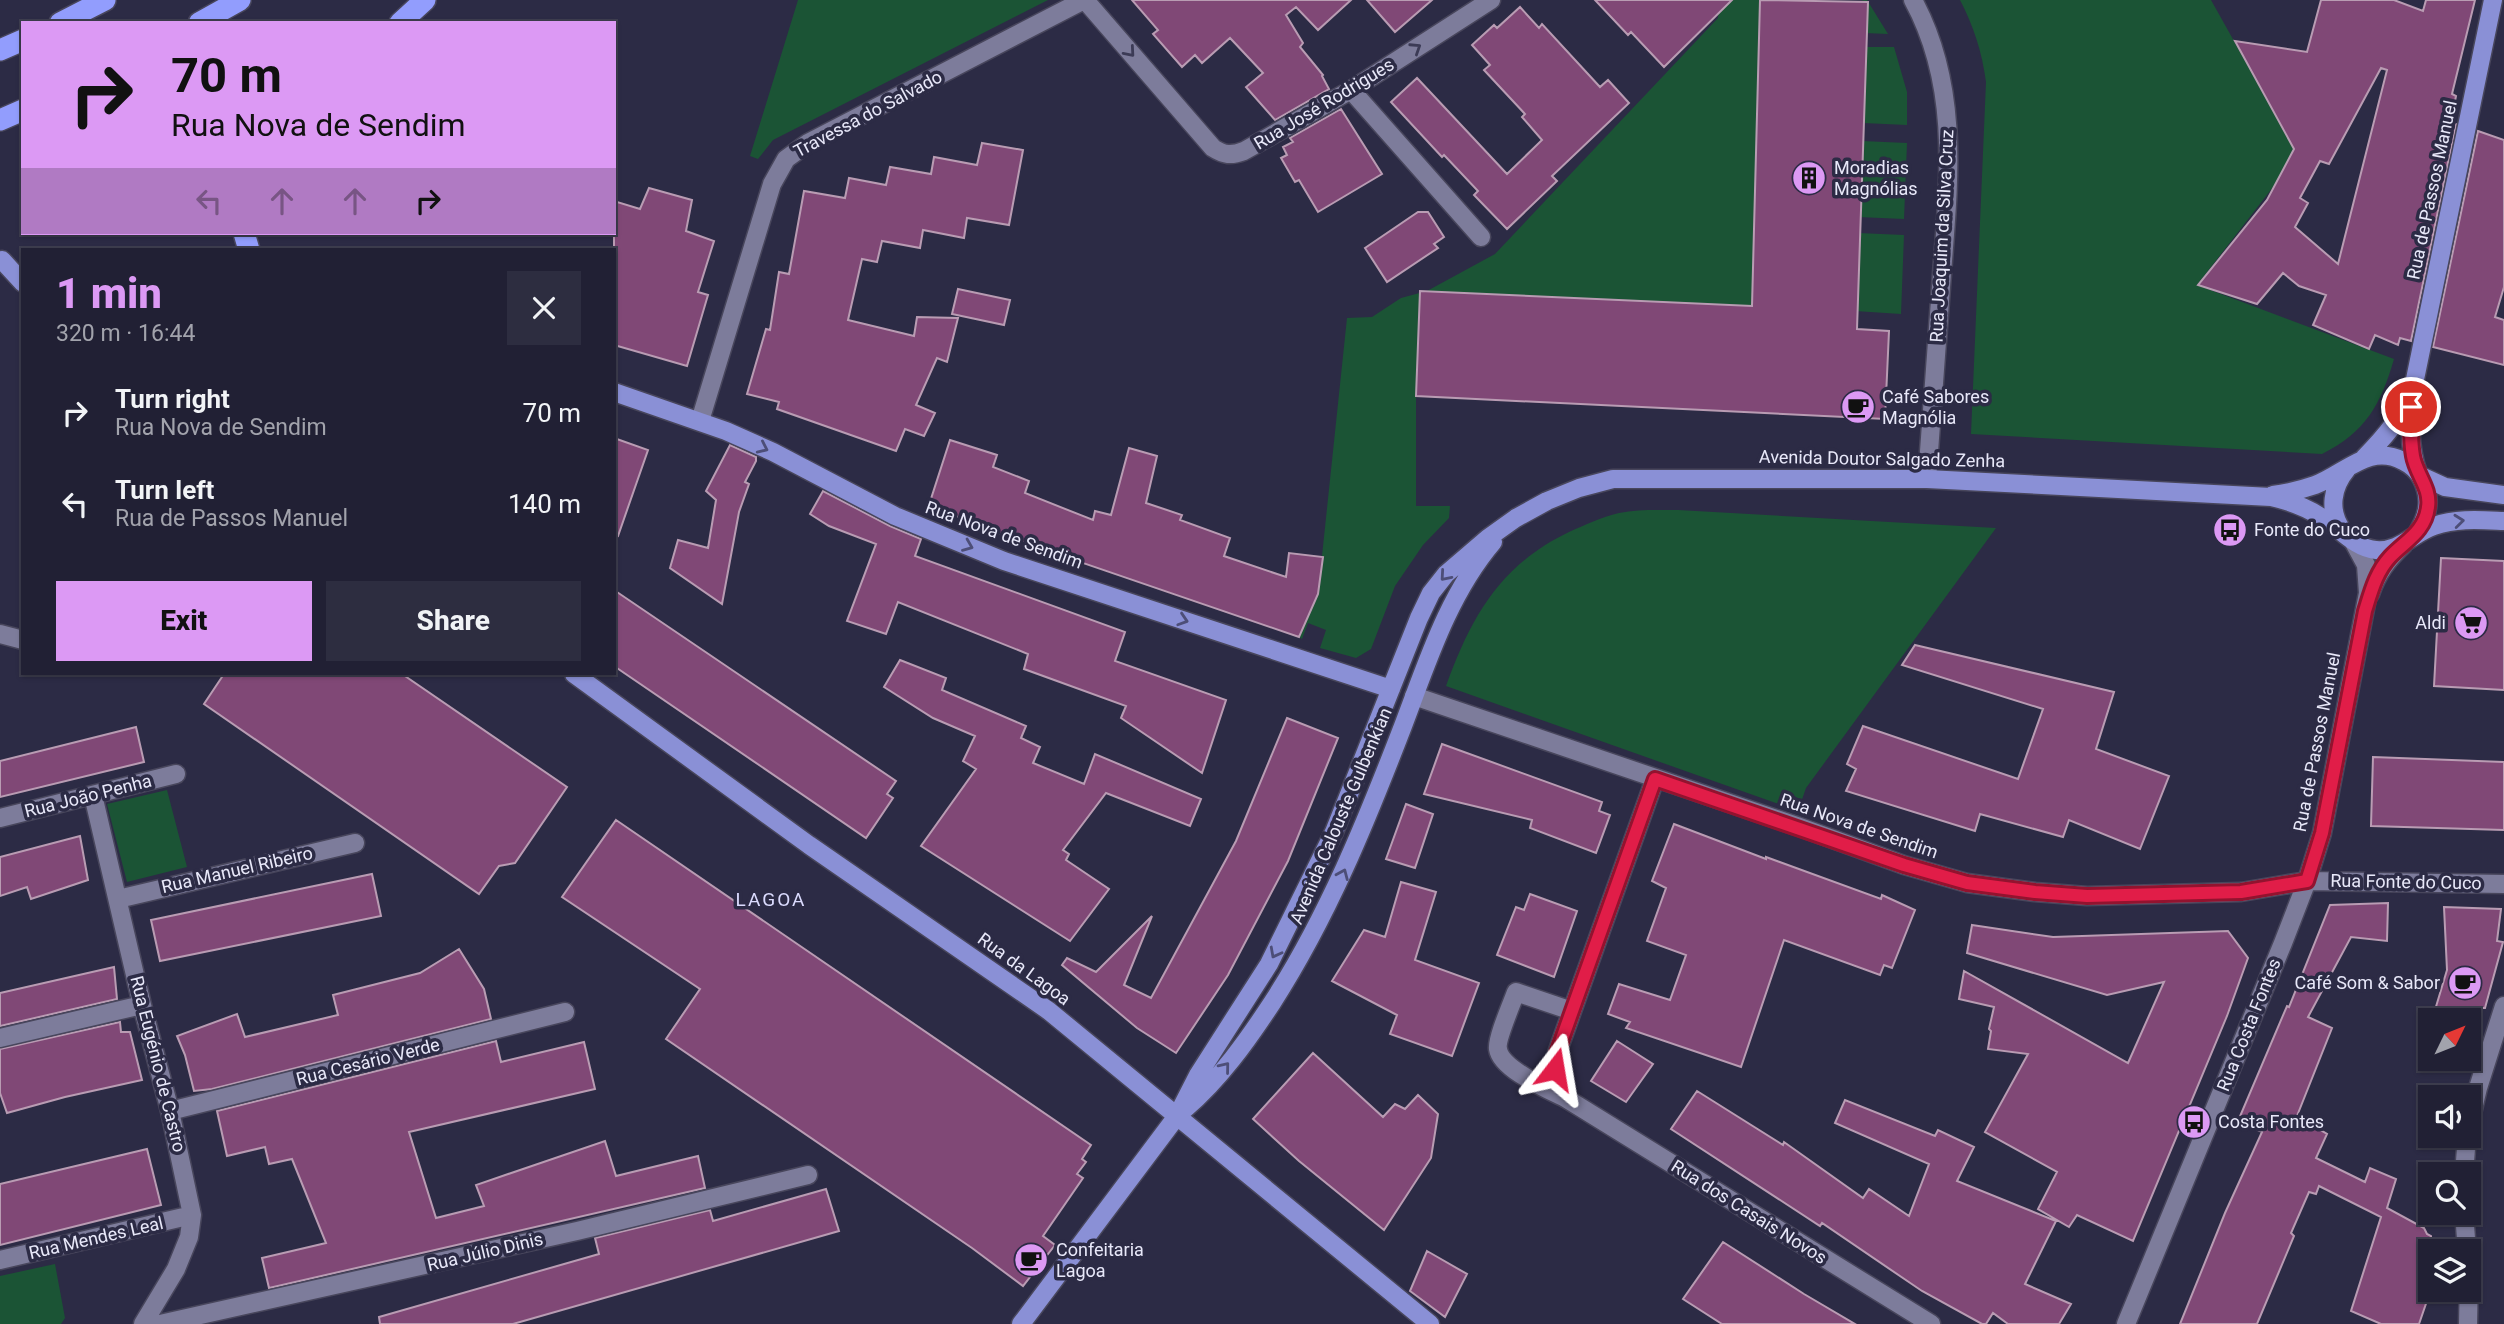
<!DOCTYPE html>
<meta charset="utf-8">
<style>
:root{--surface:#212034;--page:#2d2d40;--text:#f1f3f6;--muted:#a2a3ac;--line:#3e3e4f;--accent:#dc99f4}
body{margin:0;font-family:Roboto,sans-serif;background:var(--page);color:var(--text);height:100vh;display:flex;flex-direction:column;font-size:26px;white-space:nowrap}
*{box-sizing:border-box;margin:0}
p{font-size:23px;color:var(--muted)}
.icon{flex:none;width:38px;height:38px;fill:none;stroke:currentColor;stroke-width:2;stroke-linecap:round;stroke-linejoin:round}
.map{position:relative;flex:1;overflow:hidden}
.sheet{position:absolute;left:21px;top:248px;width:595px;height:427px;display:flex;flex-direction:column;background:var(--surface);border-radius:0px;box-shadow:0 2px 5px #0004,0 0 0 2px var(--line)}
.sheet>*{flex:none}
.top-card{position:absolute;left:21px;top:21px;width:595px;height:214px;border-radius:0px;box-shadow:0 2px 5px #0004,0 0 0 2px var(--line);background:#dc99f4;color:#111;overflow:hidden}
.needle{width:46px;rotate:47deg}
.buttons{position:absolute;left:2418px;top:1008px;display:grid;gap:14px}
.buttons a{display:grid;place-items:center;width:63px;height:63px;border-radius:0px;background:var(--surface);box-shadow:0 2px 5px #0004,0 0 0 2px var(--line);font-size:35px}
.pin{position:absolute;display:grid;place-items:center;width:60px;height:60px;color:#fff;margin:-30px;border:4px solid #fff;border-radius:50%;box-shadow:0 2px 7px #0007}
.me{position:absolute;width:77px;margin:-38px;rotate:14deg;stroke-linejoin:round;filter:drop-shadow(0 0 5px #0008)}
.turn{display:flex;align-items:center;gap:24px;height:147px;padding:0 35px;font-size:32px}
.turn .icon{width:91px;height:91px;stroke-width:2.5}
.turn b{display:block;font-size:49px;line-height:60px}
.lanes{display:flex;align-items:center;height:66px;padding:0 35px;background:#0003;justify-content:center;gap:35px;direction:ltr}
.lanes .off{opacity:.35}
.round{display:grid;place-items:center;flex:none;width:74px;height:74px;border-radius:0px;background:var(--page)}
.head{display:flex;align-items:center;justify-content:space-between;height:119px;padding:0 35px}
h1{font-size:42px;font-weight:800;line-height:52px;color:var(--accent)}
.button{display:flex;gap:14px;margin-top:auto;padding:14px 35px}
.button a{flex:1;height:80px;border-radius:0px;background:var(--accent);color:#111;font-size:28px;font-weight:800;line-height:80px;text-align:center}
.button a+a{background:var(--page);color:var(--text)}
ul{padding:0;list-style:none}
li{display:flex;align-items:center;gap:21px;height:91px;padding:0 35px}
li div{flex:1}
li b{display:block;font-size:26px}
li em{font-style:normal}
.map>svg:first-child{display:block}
.green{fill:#1b5435}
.building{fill:#804876;stroke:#b99cb3;stroke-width:2;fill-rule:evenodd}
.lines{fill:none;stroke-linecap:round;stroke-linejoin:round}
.minor-casing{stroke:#48465c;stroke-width:21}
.major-casing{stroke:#48465c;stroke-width:21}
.highway-casing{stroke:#48465c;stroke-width:24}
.minor{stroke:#7d7c9b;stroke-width:18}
.major{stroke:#8a90d6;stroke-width:18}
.highway{stroke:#929dfd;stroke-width:21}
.oneway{stroke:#3c3b56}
.oneway2{stroke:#4d4e78}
.route-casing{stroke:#92132f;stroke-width:18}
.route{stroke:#e11d48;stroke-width:12}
.labels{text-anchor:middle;stroke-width:7;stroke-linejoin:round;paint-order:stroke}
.street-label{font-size:18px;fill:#e8e8f9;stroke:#2c2b45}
.poi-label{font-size:18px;fill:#e8e8f9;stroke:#2c2b45;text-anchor:start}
.neighbourhood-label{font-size:19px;letter-spacing:2px;fill:#dbdbfe;stroke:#2c2b45}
</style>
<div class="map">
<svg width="2504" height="1324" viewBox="0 0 2504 1324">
<rect width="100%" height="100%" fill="#2c2b45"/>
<!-- green -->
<path class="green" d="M798,0H1048L773,140L758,159L750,156Z
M1719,0H1760L1754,306L1427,291L1416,396V506H1450L1449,518L1423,545L1395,586L1371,649L1356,658L1320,648L1326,630L1308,623L1302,639L1299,637L1318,594L1347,318L1372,317L1401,298L1427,291L1495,254L1718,18Z
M1861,0H1867L1888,34L1865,33L1868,2Z
M1960,0H2211L2298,155L2197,285L2394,359C2381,404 2366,432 2322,454L1971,434L1986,82C1982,52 1974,27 1960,0Z
M1865,47H1894L1907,92V125L1863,123Z
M1862,141L1907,143L1904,219L1858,217L1861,212Z
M1858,233L1904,235L1901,314L1855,311Z
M1678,510L1996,528L1806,788L1798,811L1446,686C1471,617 1500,565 1569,532C1585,525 1601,517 1619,513C1638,509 1658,510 1678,510Z
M167,790L187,867L127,882L107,804Z
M55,1264L65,1318L61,1324H0V1276Z"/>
<!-- building -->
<path class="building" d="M1132,0H1351L1318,30L1296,7L1286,15L1303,43L1300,47L1323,75L1322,76L1329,89L1275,120L1246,87L1263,73L1230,38L1202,63L1195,55L1182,67L1153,34L1158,30Z
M1367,0H1432L1395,32Z
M1595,0H1732L1664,67L1631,32L1628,35Z
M1760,0L1868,2L1857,329L1889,331L1885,419L1416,396L1420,291L1752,306Z
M2321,0H2394L2423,11L2426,0H2475L2452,94L2456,96L2451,122L2456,124L2411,341L2400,338L2398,345L2375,335L2369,349L2313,325L2326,295L2299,286L2283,273L2257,304L2198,285L2267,200L2294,149L2235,41L2307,52ZM2381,68L2387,70L2338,264L2295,227L2308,203L2300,198L2320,161L2329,164Z
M1520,7L1539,28L1542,24L1600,87L1608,80L1629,103L1552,176L1557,181L1507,229L1474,195L1478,191L1444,155L1442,157L1391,102L1417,78L1507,174L1542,140L1522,117L1525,114L1484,70L1490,65L1472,45L1494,25L1497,28Z
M1341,109L1382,174L1318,212L1299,180L1295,182L1281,158L1287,155L1283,147L1293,142L1290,138Z
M2478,131L2504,140V287L2495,317L2504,320V365L2433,347Z
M982,143L1023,150L1009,225L967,218L964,238L923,230L920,248L882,241L877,262L862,259L848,320L914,336L917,317L958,318L947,362L937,358L916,405L935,413L924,436L905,429L896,451L777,409L779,402L747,394L766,329L770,330L779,272L789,274L804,191L845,198L849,178L886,185L890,167L931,174L934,157L977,165Z
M649,188L692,200L686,231L714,241L698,292L708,295L687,366L614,345V201L640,209Z
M1418,212H1428L1444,237L1434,244L1438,248L1387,282L1365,248Z
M958,289L1010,300L1004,325L952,314Z
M614,438L648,450L618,536L614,535Z
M950,440L997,455L993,467L1029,481L1025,493L1093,520L1095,511L1111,515L1129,448L1157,456L1146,503L1182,515L1180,520L1230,538L1224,556L1286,577L1289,553L1323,557L1318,594L1299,637L1010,538L929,505Z
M730,445L756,457V461L745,482L749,484L739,512L722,604L670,568L678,540L708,548L716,500L706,491Z
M823,491L890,526L921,539L915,556L1125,632L1115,661L1226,700L1202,773L1121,718L1126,706L1024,669L1028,654L898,602L886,634L847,621L876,544L829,526L810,514Z
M2441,558L2504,561V690L2434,686Z
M614,590L896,781L887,794L893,798L866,838L614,666Z
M1915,645L2114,692L2096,749L2169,776L2140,849L2069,820L2063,837L1980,814L1975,831L1846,791L1856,769L1847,764L1863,726L2018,779L2043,709L1902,665Z
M900,660L946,678L942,690L1026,726L1021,738L1040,747L1033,763L1084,784L1095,754L1201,799L1190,826L1106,793L1063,850L1069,854L1066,860L1109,889L1070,941L921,846L976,769L963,761L975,736L933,718L884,687Z
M224,674H402L567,787L515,863L499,866L479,894L204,704Z
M1287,718L1338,738L1288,861L1228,975L1176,1053L1137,1028L1062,965L1067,958L1096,972L1152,916L1124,985L1151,998L1236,841Z
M136,727L144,762L0,797V761Z
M1442,744L1602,802L1599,811L1610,815L1596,853L1530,828L1532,820L1424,794Z
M2373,757L2504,762V830L2371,826Z
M1406,804L1433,814L1415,868L1386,859Z
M616,820L1091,1145L1082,1159L1086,1162L1077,1174L1083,1178L1043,1236L1055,1245L1023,1286L972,1248L666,1039L700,989L562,897Z
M1674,824L1766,859V857L1881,899L1882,895L1915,910L1892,968L1884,965L1880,975L1784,940L1741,1067L1626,1028L1630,1022L1608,1014L1619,984L1670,1000L1686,955L1647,941L1666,888L1652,881Z
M80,836L88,880L31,899L27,887L0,896V857Z
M372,874L381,916L160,961L151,920Z
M1401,882L1436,892L1415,960L1479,983L1452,1056L1390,1034L1397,1015L1332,981L1364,930L1385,937Z
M1530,894L1577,911L1554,977L1497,955L1516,907L1524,910Z
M2388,903L2387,941L2351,937L2308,1017L2332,1028L2297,1116L2327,1134L2316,1158L2365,1182L2370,1168L2396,1179L2387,1208L2424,1228L2427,1234L2431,1236V1289L2419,1324H2381L2351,1311L2381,1217L2319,1186L2316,1194L2309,1192L2291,1233L2294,1236L2257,1324H2180L2225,1213L2262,1132L2238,1121L2287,1006L2289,1007L2330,905Z
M2444,907L2501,909L2497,941L2503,942L2485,1008H2478L2469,1039V1020H2432L2447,970Z
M1972,925L2053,937L2228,931L2248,958L2227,1016L2133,1241L2077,1215L2069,1227L2038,1209L2057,1172L1985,1132L2028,1054L1988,1049L1991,1031L1989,1029L1994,1007L1959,999L1964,971L2128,1063L2164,982L2107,995L1967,953Z
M459,949L484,989L491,1019L212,1089L194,1091L185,1055L177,1036L237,1014L245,1037L338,1015L333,995L420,973Z
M114,967L117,999L0,1026V993Z
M120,1022L121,1032H130L142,1080L65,1097L7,1113L0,1093V1049Z
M496,1041L501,1062L584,1042L595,1089L409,1132L436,1218L484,1206L476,1185L605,1141L616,1176L698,1156L705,1188L269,1288L262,1258L326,1243L292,1159L269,1164L265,1147L227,1156L217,1111Z
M1617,1041L1653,1064L1626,1102L1591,1081Z
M1313,1053L1383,1117L1395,1104L1405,1109L1418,1095L1438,1114L1431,1158L1384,1230L1299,1161L1253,1119Z
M1697,1091L1783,1145L1784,1142L1863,1198L1869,1189L1909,1216L1929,1164L1835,1123L1845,1100L1935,1136L1938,1130L1974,1147L1957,1181L2056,1221L2025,1284L2071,1304L2059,1324H2008L1993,1313L1986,1324H1982L1922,1291L1822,1223L1820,1226L1671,1129Z
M147,1149L161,1205L0,1245V1184Z
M826,1189L839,1231L513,1324H380L379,1317L599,1254L595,1238L710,1210L713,1221Z
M1723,1242L1804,1294L1855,1324H1722L1683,1299Z
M1427,1251L1467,1274L1445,1317L1410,1291Z"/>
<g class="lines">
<!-- minor casing -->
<g class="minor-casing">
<path id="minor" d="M1085,0L1213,148C1224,155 1231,156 1244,151L1351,90L1491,0
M1913,0C1962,90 1948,189 1941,287C1936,351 1932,415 1927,479
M1351,90L1481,237
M700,421L772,184L786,159L808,143L1084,0
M2370,594C2377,573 2388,559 2404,544
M0,634L23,640
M1414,696L1797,826L1904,865L1967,883L2035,892L2087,896L2241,892L2307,881L2504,884
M1655,779L1557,1053C1554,1072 1556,1083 1567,1099L1931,1324
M93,795L142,1005L170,1111L192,1215L189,1237L176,1269L143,1324
M0,818L176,774
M118,899L355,843
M0,1038L142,1005
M1567,1099C1550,1090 1501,1070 1498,1049C1496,1040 1512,1003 1516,992L1572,1011
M170,1111L565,1012
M2469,1126L2478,1088L2504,1006
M2464,1174L2467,1136
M2464,1213L2467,1251
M0,1260L192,1215
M160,1324L577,1231L808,1175
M2126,1324L2283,943L2307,881L2322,833L2368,593L2366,565L2352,539
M2468,1324L2469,1277"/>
</g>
<!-- major casing -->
<g class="major-casing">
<path id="major" d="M2,260L23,283
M614,392L726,431L773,452L895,516L1004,561L1391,689
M2364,458C2382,440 2401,419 2410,395
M2418,473C2408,446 2410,417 2413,389L2493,0
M2421,476L2445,487L2504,495
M2273,495C2287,493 2301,490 2315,485C2345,474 2369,443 2403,461C2411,465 2418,471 2422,479C2432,499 2428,517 2416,535
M2342,530C2328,510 2332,487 2347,469
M574,674L809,845L1049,1011L1430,1324
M1185,1109C1220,1079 1247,1041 1272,1003C1328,916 1366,822 1403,726C1427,663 1448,595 1493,542
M1021,1324L1177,1116L1198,1075L1269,964L1334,832L1419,618L1431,593L1446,574L1488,538L1516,518L1547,501L1579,488L1613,479H1927L2271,497C2289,501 2306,507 2321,517C2339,527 2354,548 2376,550C2400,552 2413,533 2434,526C2457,518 2480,520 2504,521"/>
</g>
<!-- highway casing -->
<g class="highway-casing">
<path id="highway" d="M60,23L105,0
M199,23L240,0
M400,23L425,0
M0,50L23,40
M0,120L23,110
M244,233L249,250"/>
</g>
<!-- minor -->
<use href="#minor" class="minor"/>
<!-- major -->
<use href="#major" class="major"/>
<!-- highway -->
<use href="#highway" class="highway"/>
</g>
<!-- one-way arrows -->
<defs><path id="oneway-chevron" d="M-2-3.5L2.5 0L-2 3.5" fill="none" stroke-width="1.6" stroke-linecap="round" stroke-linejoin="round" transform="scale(1.75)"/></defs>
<g class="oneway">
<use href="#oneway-chevron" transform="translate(1416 48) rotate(-33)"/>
<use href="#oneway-chevron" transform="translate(1130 52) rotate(49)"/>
</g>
<g class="oneway2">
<use href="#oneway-chevron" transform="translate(763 448) rotate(25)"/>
<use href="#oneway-chevron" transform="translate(2459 521) rotate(-6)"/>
<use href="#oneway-chevron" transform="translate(968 546) rotate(22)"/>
<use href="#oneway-chevron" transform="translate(1445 576) rotate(131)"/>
<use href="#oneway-chevron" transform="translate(1183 620) rotate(18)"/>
<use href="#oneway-chevron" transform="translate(1343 874) rotate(-67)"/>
<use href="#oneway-chevron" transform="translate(1275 953) rotate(118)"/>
<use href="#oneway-chevron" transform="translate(1225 1067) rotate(-51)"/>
</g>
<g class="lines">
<!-- route casing -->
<g class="route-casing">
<path id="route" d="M1555,1069L1557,1053L1655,779L1904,865L1967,883L2035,892L2087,896L2241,892L2307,881L2322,833L2365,611C2371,592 2376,572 2390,557C2405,541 2425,532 2428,507C2431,488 2416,474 2413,456C2410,440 2411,423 2411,407"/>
</g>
<!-- route -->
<use href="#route" class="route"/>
</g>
<!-- icons -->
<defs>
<g id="building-disc" transform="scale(1.75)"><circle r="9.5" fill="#dc99f4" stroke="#2c2b45"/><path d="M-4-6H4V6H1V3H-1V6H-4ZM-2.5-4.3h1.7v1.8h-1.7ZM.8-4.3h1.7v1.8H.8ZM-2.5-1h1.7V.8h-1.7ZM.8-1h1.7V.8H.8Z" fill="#111"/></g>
<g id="cafe-disc" transform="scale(1.75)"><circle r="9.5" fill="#dc99f4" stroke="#2c2b45"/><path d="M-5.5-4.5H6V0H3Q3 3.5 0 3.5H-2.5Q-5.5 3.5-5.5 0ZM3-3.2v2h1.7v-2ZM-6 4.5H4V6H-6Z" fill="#111"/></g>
<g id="bus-disc" transform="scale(1.75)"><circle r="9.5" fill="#dc99f4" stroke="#2c2b45"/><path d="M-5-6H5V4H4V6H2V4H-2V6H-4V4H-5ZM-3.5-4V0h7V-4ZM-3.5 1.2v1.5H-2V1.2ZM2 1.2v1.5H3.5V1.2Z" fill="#111"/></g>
<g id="supermarket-disc" transform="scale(1.75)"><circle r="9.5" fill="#dc99f4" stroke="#2c2b45"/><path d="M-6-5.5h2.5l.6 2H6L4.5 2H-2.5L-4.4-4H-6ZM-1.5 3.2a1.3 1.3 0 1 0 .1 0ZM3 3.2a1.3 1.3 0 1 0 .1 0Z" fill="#111"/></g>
</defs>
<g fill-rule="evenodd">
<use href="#building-disc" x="1809" y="178"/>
<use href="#cafe-disc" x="1858" y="407"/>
<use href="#bus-disc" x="2230" y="530"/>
<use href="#supermarket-disc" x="2471" y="623"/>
<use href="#cafe-disc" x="2465" y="983"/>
<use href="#bus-disc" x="2194" y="1122"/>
<use href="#cafe-disc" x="1031" y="1260"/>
</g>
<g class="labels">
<!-- street labels -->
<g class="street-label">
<text transform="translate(1324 104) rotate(-31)" y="6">Rua José Rodrigues</text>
<text transform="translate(868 114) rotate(-28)" y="6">Travessa do Salvado</text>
<text transform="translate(2432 190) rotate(-78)" y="6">Rua de Passos Manuel</text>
<text transform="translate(1942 236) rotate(-87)" y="6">Rua Joaquim da Silva Cruz</text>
<text transform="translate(1882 459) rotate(1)" y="6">Avenida Doutor Salgado Zenha</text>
<text transform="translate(1004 535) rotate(20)" y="6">Rua Nova de Sendim</text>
<text transform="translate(2317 742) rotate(-79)" y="6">Rua de Passos Manuel</text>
<text transform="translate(88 796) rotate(-14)" y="6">Rua João Penha</text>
<text transform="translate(1341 816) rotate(-67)" y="6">Avenida Calouste Gulbenkian</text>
<text transform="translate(1859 826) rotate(19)" y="6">Rua Nova de Sendim</text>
<text transform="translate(237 870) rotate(-13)" y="6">Rua Manuel Ribeiro</text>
<text transform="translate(2406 882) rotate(1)" y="6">Rua Fonte do Cuco</text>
<text transform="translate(1024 969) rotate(36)" y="6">Rua da Lagoa</text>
<text transform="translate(2249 1025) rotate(-68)" y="6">Rua Costa Fontes</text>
<text transform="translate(368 1062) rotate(-14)" y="6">Rua Cesário Verde</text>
<text transform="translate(158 1064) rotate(76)" y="6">Rua Eugénio de Castro</text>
<text transform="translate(1749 1212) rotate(32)" y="6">Rua dos Casais Novos</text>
<text transform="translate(96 1238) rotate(-13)" y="6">Rua Mendes Leal</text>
<text transform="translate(485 1252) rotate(-13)" y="6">Rua Júlio Dinis</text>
</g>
<!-- poi labels -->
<g class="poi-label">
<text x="1834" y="174">Moradias<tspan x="1834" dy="21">Magnólias</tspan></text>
<text x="1882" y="403">Café Sabores<tspan x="1882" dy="21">Magnólia</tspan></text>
<text x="2254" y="536">Fonte do Cuco</text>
<text x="2446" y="629" text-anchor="end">Aldi</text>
<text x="2440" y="989" text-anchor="end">Café Som &amp; Sabor</text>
<text x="2218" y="1128">Costa Fontes</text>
<text x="1056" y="1256">Confeitaria<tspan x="1056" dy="21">Lagoa</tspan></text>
</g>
<!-- neighbourhood labels -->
<g class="neighbourhood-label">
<text x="771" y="906">LAGOA</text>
</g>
</g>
</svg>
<div class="buttons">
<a><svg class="needle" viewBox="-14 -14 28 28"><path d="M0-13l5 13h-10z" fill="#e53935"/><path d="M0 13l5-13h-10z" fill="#a2a3ac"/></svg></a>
<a><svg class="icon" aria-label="sound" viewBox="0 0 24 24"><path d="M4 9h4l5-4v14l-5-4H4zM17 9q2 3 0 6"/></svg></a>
<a><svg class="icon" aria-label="search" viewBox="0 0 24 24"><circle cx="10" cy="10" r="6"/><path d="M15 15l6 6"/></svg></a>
<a><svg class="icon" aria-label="layers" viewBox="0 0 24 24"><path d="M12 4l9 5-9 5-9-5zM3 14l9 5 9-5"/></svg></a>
</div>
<div class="pin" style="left:2411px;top:407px;background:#d93025"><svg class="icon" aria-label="arrive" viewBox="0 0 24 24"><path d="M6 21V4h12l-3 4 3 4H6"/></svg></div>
<svg class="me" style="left:1555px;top:1069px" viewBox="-20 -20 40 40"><path d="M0-17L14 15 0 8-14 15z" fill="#e11d48" stroke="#fff" stroke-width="4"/></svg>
<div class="top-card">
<div class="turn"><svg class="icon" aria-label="right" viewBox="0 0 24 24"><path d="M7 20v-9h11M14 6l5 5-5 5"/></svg><div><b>70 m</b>Rua Nova de Sendim</div></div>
<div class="lanes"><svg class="icon off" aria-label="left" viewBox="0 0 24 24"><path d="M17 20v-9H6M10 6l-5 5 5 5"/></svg><svg class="icon off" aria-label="ahead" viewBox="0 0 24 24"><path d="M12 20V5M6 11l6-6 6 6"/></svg><svg class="icon off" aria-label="ahead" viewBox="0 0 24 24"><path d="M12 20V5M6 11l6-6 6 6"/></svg><svg class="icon" aria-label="right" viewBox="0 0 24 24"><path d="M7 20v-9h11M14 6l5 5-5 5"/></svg></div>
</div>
<section class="sheet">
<div class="head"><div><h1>1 min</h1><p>320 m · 16:44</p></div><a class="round"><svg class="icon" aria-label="close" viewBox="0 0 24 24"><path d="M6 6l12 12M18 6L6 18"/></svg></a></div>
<ul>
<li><svg class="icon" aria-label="right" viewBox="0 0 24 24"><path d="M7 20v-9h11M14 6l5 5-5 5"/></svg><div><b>Turn right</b><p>Rua Nova de Sendim</p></div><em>70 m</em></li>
<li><svg class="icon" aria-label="left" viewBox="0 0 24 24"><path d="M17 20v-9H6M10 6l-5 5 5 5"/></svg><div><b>Turn left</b><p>Rua de Passos Manuel</p></div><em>140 m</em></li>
</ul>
<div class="button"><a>Exit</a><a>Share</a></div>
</section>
</div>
